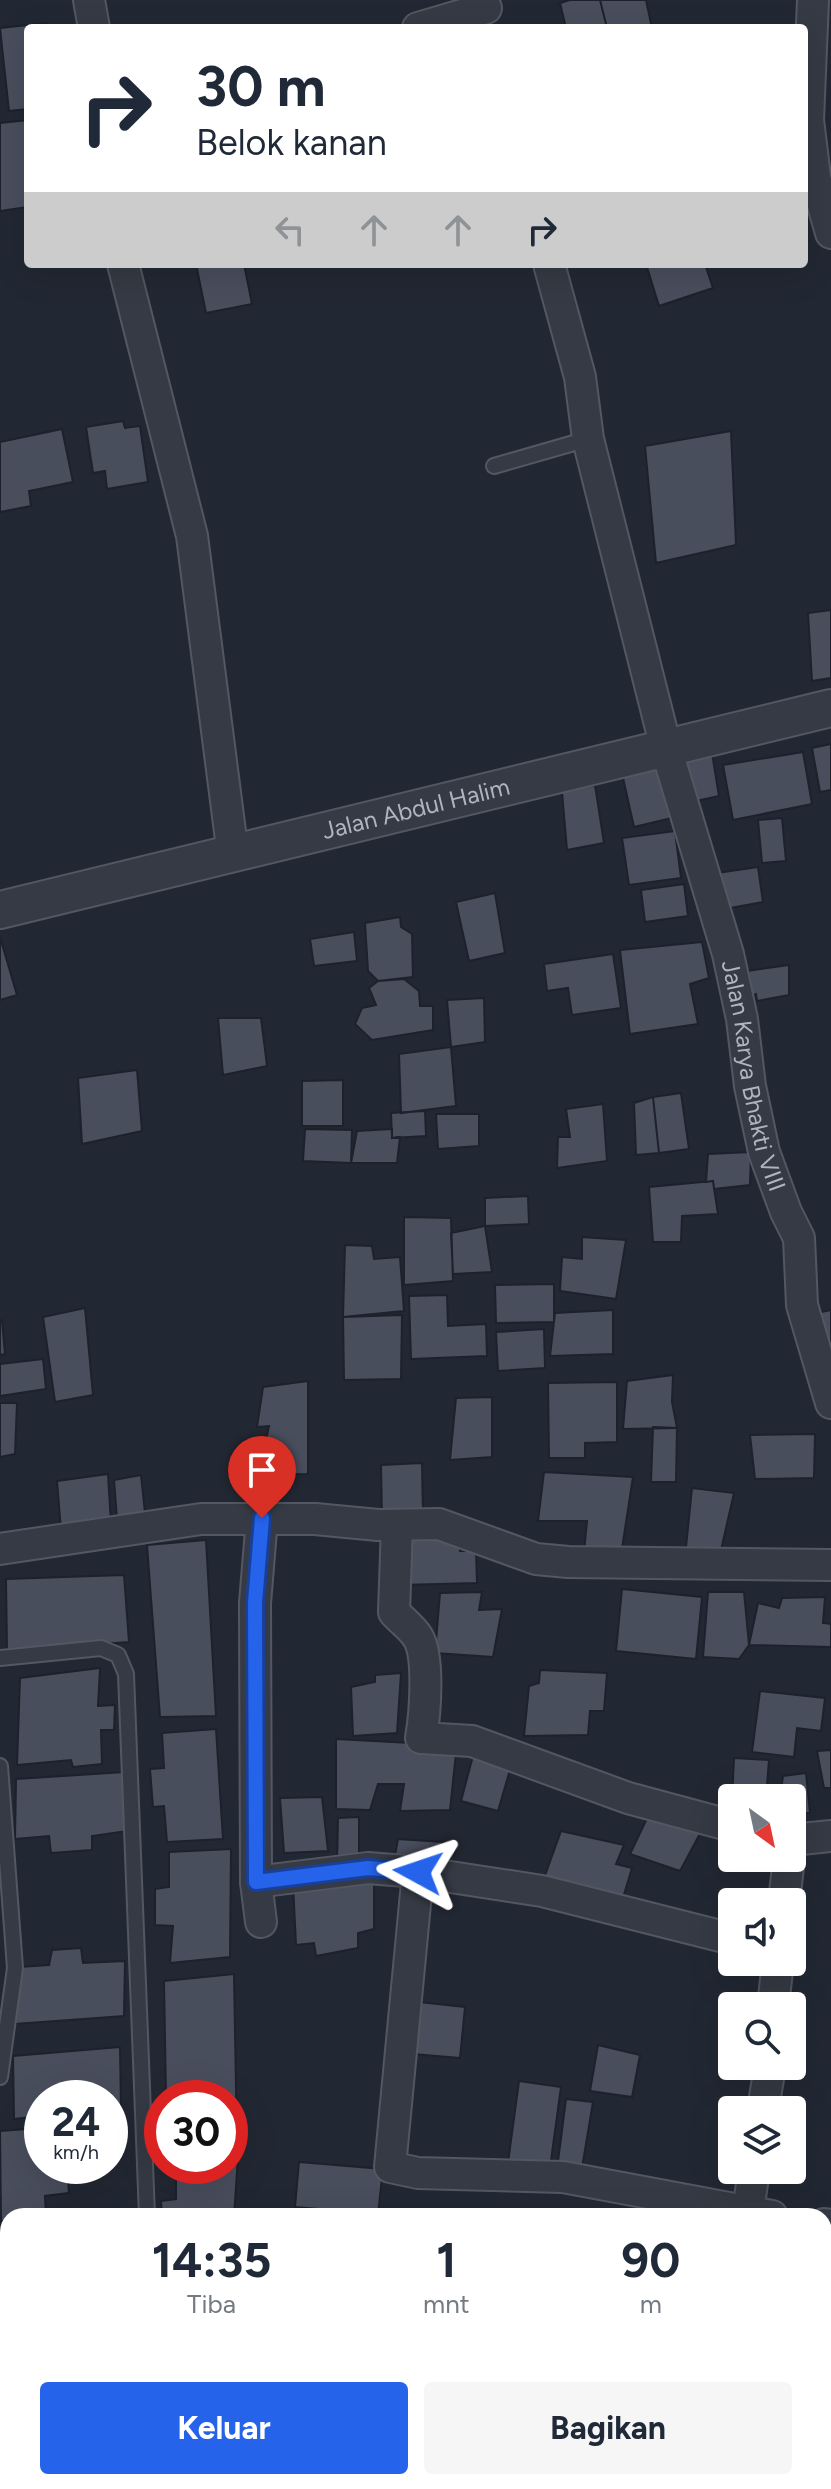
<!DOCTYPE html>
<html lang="id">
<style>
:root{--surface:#fff;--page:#f6f6f7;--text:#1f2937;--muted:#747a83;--accent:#2563eb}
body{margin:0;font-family:Figtree,sans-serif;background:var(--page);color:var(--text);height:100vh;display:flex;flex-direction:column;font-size:30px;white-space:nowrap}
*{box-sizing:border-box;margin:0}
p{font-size:26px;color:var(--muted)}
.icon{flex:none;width:44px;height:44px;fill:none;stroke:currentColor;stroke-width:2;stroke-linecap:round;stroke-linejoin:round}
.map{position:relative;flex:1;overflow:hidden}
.panel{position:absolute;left:0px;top:2208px;width:832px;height:282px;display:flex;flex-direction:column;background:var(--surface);border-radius:24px 24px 0 0;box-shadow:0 8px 32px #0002}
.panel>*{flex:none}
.banner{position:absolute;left:24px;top:24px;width:784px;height:244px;border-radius:8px;box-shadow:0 8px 32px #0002;background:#fff;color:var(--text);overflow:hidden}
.needle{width:52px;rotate:147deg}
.fabs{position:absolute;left:718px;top:1784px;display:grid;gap:16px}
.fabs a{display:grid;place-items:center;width:88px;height:88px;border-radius:8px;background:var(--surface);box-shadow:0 8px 32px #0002;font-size:40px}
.speed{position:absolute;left:24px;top:2080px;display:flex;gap:16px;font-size:40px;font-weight:700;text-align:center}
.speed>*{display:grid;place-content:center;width:104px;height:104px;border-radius:50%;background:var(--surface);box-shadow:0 8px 32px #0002;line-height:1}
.speed small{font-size:20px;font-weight:400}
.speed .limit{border:12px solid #d22;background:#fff;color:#111}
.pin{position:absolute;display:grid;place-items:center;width:68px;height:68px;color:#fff;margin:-82px -34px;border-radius:50% 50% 50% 0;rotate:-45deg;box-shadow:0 0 8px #0007}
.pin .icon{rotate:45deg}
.me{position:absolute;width:88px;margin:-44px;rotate:275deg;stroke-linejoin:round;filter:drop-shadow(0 0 6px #0008)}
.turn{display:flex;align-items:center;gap:28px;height:168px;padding:0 40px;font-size:36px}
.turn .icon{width:104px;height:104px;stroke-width:2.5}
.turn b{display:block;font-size:56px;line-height:68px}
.lanes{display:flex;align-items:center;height:76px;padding:0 40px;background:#0003;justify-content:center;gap:40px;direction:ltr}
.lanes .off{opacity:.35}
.eta{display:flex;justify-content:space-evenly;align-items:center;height:136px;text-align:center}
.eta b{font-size:48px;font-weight:700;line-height:56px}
.button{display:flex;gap:16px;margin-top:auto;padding:16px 40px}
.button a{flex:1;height:92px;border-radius:8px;background:var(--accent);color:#fff;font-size:32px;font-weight:700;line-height:92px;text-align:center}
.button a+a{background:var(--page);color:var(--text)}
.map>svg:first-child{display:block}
.building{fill:#494e5d;stroke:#1d212b;stroke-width:2}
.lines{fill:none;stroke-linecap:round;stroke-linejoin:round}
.service-casing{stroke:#535762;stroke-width:18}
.minor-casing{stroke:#535762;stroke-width:34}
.tertiary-casing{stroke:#535762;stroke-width:40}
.service{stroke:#353a44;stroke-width:14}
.minor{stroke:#353a44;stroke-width:30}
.tertiary{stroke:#353a44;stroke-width:36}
.route-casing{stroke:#184099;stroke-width:20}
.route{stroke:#2563eb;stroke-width:14}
.labels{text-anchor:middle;stroke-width:8;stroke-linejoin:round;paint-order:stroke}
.street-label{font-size:24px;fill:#b0b4c1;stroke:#1b1f29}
</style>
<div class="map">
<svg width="831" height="2489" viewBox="0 0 831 2489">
<rect width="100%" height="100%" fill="#222833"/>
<!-- building -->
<path class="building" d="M570,0H600L607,28H566L560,3Z
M600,0H646L652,28H607Z
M47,23L48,28H28V109L9,111L0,28Z
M28,120V207L0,211V123Z
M196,264H244L252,304L206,313Z
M646,264H705L713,288L659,306Z
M123,421L125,428L140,426L148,482L107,489L105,471L93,473L86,427Z
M62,429L73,482L29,491L31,506L0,512V442Z
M731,431L736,545L656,563L645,446Z
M831,610V678L812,681L808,613Z
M831,744V790L820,792L812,748Z
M803,752L812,804L733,820L723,765Z
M712,753L719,796L687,803L674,759Z
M663,759L676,817L634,827L621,769Z
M595,785L604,843L567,850L562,792Z
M782,818L786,861L762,863L758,820Z
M675,831L681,878L629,885L622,838Z
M758,867L763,902L725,909L717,873Z
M684,884L688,916L645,922L641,890Z
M495,893L505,953L469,961L456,902Z
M400,917L401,927L412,934L413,977L378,981L368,971L365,923Z
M354,932L357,961L314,966L310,939Z
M0,937L17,995L0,1000Z
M702,942L709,978L690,984L698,1024L630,1034L620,950Z
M613,954L621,1008L572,1015L568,988L547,991L544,964Z
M789,965V995L757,1001L756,994L746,997L747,971Z
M404,979L419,991L420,1006H433V1030L372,1040L355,1024L362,1008L376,1005L369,988L378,981Z
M484,998L485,1042L451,1047L447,1000Z
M218,1018H261L267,1066L223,1075Z
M451,1047L456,1106L401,1113L399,1054Z
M137,1070L142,1131L82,1144L78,1078Z
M343,1080V1126H302V1081Z
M681,1093L689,1149L659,1153L653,1097Z
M653,1097L659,1153L636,1155L634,1103Z
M603,1104L607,1161L557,1168L558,1137H570L566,1109Z
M425,1111L426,1136L392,1138L391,1113Z
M436,1114H479V1146L438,1149Z
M305,1129L352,1130L351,1163L303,1161Z
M392,1129V1138L400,1137L397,1163H351L357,1131Z
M751,1152L750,1185L714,1189L713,1181L706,1182L708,1154Z
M713,1181L718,1214L682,1216L681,1242H653L649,1187Z
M528,1196L529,1224L485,1226V1198Z
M404,1217L451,1218L453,1281L404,1285Z
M485,1226L492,1272L453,1274L451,1233Z
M582,1237L626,1240L616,1299L560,1291L562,1257L582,1259Z
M345,1245L372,1246L374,1259L400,1257L404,1311L343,1317Z
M554,1284V1322L496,1323L495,1285Z
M447,1295L448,1326L486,1324L487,1356L411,1359L409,1296Z
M85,1308L93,1395L55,1402L43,1317Z
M613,1310V1354L550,1356L555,1313Z
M831,1310V1351L807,1315Z
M402,1315L401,1379L344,1380L343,1317Z
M2,1320L5,1354L0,1355V1321Z
M544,1329L545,1368L498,1371L496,1332Z
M43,1359L46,1389L0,1396V1364Z
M673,1375L672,1402L677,1428L623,1429L627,1381Z
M308,1381V1474L258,1475L269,1426L257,1427L263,1387Z
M617,1382V1442L585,1443V1458H549L548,1383Z
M492,1397V1457L450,1460L456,1398Z
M0,1403H17L15,1454L0,1457Z
M653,1427L677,1428L676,1482H651Z
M815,1434L814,1478L755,1479L750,1435Z
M422,1463L423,1514L382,1518L381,1465Z
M544,1472L633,1477L621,1555L584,1552L587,1521H538Z
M108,1474L111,1524L61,1530L57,1481Z
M141,1475L145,1513L117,1519L114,1480Z
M692,1488L734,1493L719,1559L685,1557Z
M459,1536L460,1551H476L477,1583L400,1585V1537Z
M206,1540L216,1716L160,1717L147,1545Z
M124,1575L129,1642L7,1651L6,1579Z
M622,1589L702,1597L696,1659L616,1651Z
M482,1592L479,1610L502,1609L493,1657L435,1653L440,1593Z
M708,1592H744L749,1645L739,1659L703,1657Z
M825,1597L823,1623L831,1624V1647L749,1645L758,1603L779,1608L782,1598Z
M100,1668L98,1706L115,1705L114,1730H101L102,1764L73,1767L71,1760L17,1765L20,1678Z
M540,1670L607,1673L604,1711H590L588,1735L524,1736L529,1686L539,1683Z
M401,1673L397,1733L353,1736L351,1687L375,1682V1675Z
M760,1691L825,1698L821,1731L797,1728L794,1757L752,1752Z
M216,1729L223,1839L167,1842L164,1806L153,1807L150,1769L164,1768L162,1733Z
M336,1739L429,1744L456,1753L450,1810L400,1811L404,1784H378L370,1810L336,1809Z
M831,1750V1788H824L817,1751Z
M474,1752L512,1763L498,1811L461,1801Z
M734,1758L769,1760L766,1798H732V1820H731Z
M125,1772L127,1831L92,1836V1850L51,1853L49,1836L15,1839L16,1779Z
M806,1773L810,1813H792V1798H780L783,1776Z
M322,1797L328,1851L284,1853L280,1798Z
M651,1810L703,1828L680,1871L630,1854Z
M359,1817V1861L337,1864L338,1818Z
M561,1831L624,1845L616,1864L632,1868L622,1901L543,1881Z
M398,1839L443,1842L439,1868L393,1866Z
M231,1849L230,1957L170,1963L173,1926L155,1925V1889L169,1887V1852Z
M374,1881V1929L358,1933V1948L316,1956L314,1943L296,1945L293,1884Z
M81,1948L83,1963L125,1961L124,2016L15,2024L19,1967L49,1965L52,1950Z
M234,1974L237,2145L230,2146V2098H166L164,1981Z
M419,2002L465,2007L460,2058L413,2054Z
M598,2045L640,2055L632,2097L590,2091Z
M120,2047L121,2110L110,2111V2098H42V2116L14,2119L13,2056Z
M519,2081L561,2087L550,2168L507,2170Z
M566,2099L593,2102L581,2174L557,2169Z
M40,2128L42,2166H67L69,2193L45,2196L46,2216H8V2220L1,2221L0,2131Z
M238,2157L234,2216H162L161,2201L176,2199V2166H230V2158Z
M299,2162L383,2169L378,2214L295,2207Z"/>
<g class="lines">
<!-- service casing -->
<g class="service-casing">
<path id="service" d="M494,466L588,439
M0,1658L101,1648L118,1655L126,1674L147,2216
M0,1766L15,1968L0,2077
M185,2482L275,2489
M483,2482L506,2489
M312,2489L326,2482"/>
</g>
<!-- minor casing -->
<g class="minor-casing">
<g id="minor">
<path d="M89,0L94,28"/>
<path d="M813,0L808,120L815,177L831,233"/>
<path d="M418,28L486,8"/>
<path d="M123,264L192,536L233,855"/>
<path id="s1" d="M549,264L580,377L588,439L666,748L728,954L742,1019L750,1086L764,1152L786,1212L799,1238L802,1305L831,1403"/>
<path d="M397,1525L394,1612C401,1620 411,1627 417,1636C430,1654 425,1715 421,1738L472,1741L628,1798L732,1826"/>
<path d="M0,1549L201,1519H315L378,1525L439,1524L536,1559L568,1562L831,1565"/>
<path d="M792,1840L831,1836"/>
<path d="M418,1872L390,2167L418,2173L563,2177L772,2216"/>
<path d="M256,1882L368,1868L418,1872L542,1891L732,1939"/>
<path d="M784,1902L789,1858"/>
<path d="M261,1922L256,1882L255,1603L262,1518"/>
<path d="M773,2006L778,1962"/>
<path d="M763,2110L770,2066"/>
<path d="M748,2211L754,2170"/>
<path d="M824,2224L831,2225"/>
</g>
</g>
<!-- tertiary casing -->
<g class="tertiary-casing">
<g id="tertiary">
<path id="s2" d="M0,910L831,708"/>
</g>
</g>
<!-- service -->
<use href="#service" class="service"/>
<!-- minor -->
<use href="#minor" class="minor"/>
<!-- tertiary -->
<use href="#tertiary" class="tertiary"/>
</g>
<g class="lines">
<!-- route casing -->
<g class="route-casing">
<path id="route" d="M262,1518L255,1603L256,1882L368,1868L418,1872"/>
</g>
<!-- route -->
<use href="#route" class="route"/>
</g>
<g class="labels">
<!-- street labels -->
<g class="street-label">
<text dy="8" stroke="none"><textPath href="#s2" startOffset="428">Jalan Abdul Halim</textPath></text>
<text dy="8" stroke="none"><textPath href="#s1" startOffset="838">Jalan Karya Bhakti VIII</textPath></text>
</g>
</g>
</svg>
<div class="fabs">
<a><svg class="needle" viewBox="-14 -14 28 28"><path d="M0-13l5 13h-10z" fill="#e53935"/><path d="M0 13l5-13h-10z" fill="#747a83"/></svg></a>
<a><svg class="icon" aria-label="sound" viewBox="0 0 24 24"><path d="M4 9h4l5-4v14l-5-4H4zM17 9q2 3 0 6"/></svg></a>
<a><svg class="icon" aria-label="search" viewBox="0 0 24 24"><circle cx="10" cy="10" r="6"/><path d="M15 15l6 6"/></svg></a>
<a><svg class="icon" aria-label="layers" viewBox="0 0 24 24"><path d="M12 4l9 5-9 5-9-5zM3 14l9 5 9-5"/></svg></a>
</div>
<div class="speed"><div>24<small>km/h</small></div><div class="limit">30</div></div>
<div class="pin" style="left:262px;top:1518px;background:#d93025"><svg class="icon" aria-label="arrive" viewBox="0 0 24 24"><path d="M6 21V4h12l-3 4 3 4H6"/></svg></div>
<svg class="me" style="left:418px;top:1872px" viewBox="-20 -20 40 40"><path d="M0-17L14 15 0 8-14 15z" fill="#2563eb" stroke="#fff" stroke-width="4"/></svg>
<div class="banner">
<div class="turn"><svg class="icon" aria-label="right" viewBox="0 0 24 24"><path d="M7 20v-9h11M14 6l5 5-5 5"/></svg><div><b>30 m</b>Belok kanan</div></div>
<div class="lanes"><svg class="icon off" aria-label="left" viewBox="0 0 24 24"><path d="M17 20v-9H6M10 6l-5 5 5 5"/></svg><svg class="icon off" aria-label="ahead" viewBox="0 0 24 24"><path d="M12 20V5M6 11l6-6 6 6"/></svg><svg class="icon off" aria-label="ahead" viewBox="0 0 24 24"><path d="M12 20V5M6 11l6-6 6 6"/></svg><svg class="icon" aria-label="right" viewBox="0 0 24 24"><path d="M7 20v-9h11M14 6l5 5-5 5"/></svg></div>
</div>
<section class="panel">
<div class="eta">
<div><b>14:35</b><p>Tiba</p></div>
<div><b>1</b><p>mnt</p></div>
<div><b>90</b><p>m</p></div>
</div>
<div class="button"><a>Keluar</a><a>Bagikan</a></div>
</section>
</div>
